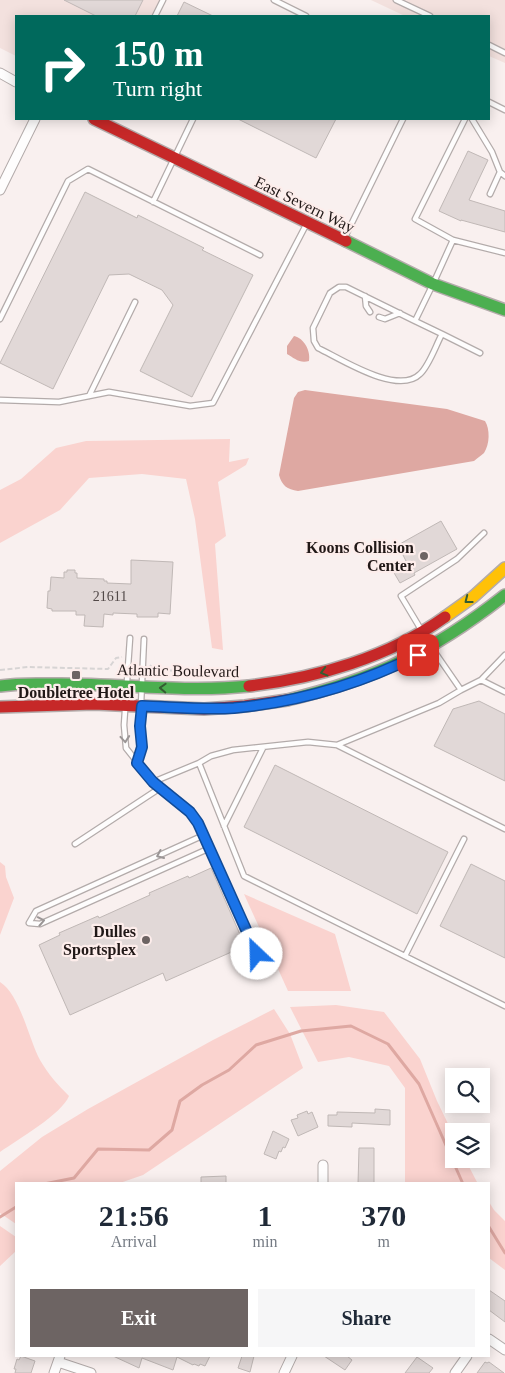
<!DOCTYPE html>
<style>
:root{--surface:#fff;--page:#f6f6f7;--text:#1f2937;--muted:#747a83;--accent:#6d6463}
body{margin:0;font-family:"Times New Roman",serif;background:var(--page);color:var(--text);height:100vh;display:flex;flex-direction:column;font-size:19px;white-space:nowrap}
*{box-sizing:border-box;margin:0}
p{font-size:16px;color:var(--muted)}
.icon{flex:none;width:28px;height:28px;fill:none;stroke:currentColor;stroke-width:2;stroke-linecap:round;stroke-linejoin:round}
.map{position:relative;flex:1;overflow:hidden}
.drawer{position:absolute;left:15px;top:1182px;width:475px;height:175px;display:flex;flex-direction:column;background:var(--surface);border-radius:0px;box-shadow:0 2px 12px #0003}
.drawer>*{flex:none}
.top-card{position:absolute;left:15px;top:15px;width:475px;height:105px;border-radius:0px;box-shadow:0 2px 12px #0003;background:#00695c;color:#fff;overflow:hidden}
.controls{position:absolute;left:445px;top:1068px;display:grid;gap:10px}
.controls a{display:grid;place-items:center;width:45px;height:45px;border-radius:0px;background:var(--surface);box-shadow:0 2px 12px #0003;font-size:25px}
.pin{position:absolute;display:grid;place-items:center;width:42px;height:42px;color:#fff;margin:-21px;border-radius:10px;box-shadow:0 2px 8px #0006}
.me{position:absolute;width:55px;margin:-28px;rotate:336deg;stroke-linejoin:round;filter:drop-shadow(0 0 4px #0008)}
.turn{display:flex;align-items:center;gap:18px;height:105px;padding:0 15px;font-size:22px}
.turn .icon{width:65px;height:65px;stroke-width:2.5}
.turn b{display:block;font-size:35px;line-height:42px}
.eta{display:flex;justify-content:space-evenly;align-items:center;height:85px;text-align:center}
.eta b{font-size:30px;font-weight:600;line-height:35px}
.primary-button{display:flex;gap:10px;margin-top:auto;padding:10px 15px}
.primary-button a{flex:1;height:58px;border-radius:0px;background:var(--accent);color:#fff;font-size:20px;font-weight:600;line-height:58px;text-align:center}
.primary-button a+a{background:var(--page);color:var(--text)}
.map>svg:first-child{display:block}
.built{fill:#f3e1de}
.green{fill:#fad3cf}
.water{fill:#dea8a2}
.lines{fill:none;stroke-linecap:round;stroke-linejoin:round}
.stream{stroke:#dea8a2;stroke-width:3}
.building{fill:#e1d8d7;stroke:#c0b8b6}
.lane-casing{stroke:#b3abaa;stroke-width:7}
.street-casing{stroke:#b3abaa;stroke-width:11}
.fast-casing{stroke:#b3abaa;stroke-width:14}
.slow-casing{stroke:#b3abaa;stroke-width:14}
.jam-casing{stroke:#b3abaa;stroke-width:14}
.path{stroke:#d7d4d4;stroke-width:2;stroke-dasharray:5 2.5;stroke-linecap:butt}
.lane{stroke:#fefdfd;stroke-width:4.5}
.street{stroke:#fefdfd;stroke-width:9}
.fast{stroke:#4caf50;stroke-width:11}
.slow{stroke:#ffc107;stroke-width:11}
.jam{stroke:#c62828;stroke-width:11}
.oneway{stroke:#345c31}
.oneway2{stroke:#9b9696}
.route-casing{stroke:#114b97;stroke-width:12}
.route{stroke:#1a73e8;stroke-width:9}
.poi-dot{fill:#6d6463;stroke:#fdedeb;stroke-width:2}
.labels{text-anchor:middle;stroke-width:4.5;stroke-linejoin:round;paint-order:stroke}
.number-label{font-size:14px;fill:#524948}
.street-label{font-size:16px;fill:#211817;stroke:#fdedeb}
.poi-label{font-size:16px;font-weight:bold;fill:#211817;stroke:#fdedeb;text-anchor:end}
</style>
<div class="map">
<svg width="505" height="1373" viewBox="0 0 505 1373">
<rect width="100%" height="100%" fill="#f9f0ef"/>
<!-- built -->
<path class="built" d="M0,0H166L158,16H16V56L0,48Z
M371,0H505V63L489,56V16H405Z"/>
<!-- green -->
<path class="green" d="M230,439L229,462L249,458L246,465L218,482L226,536L215,544L223,650L212,648L195,519L186,479L142,474L89,478L60,510L0,543V490L21,479L56,448L86,441Z
M0,862L5,866L6,877L14,898L0,935Z
M244,894L335,934L351,991H288Z
M0,982C20,994 29,1040 40,1060C48,1074 58,1085 69,1096C62,1114 17,1140 0,1152Z
M336,1005L384,1012L420,1059L437,1101L454,1136V1159H465L478,1184H405V1088L389,1066L349,1057L318,1062L290,1007Z
M274,1009L290,1034L303,1068L143,1175L117,1184H16V1224L0,1213V1171L42,1137L88,1109L213,1040Z
M489,1202L494,1210L505,1221V1270L489,1258Z
M0,1226L16,1237V1251L0,1266Z"/>
<!-- water -->
<path class="water" d="M294,336C304,338 311,351 309,361C300,364 294,358 287,354V346Z
M305,390L447,409L485,421C490,429 490,444 484,453C481,456 477,458 474,461L298,491C287,489 282,486 279,475L294,398L298,392Z"/>
<g class="lines">
<!-- stream -->
<path class="stream" d="M44,1184L74,1178L98,1149L149,1150L172,1130L180,1101L202,1085L229,1070L256,1045L301,1031L351,1026L388,1044L419,1084L463,1184
M0,1217L16,1207
M489,1227L505,1253"/>
</g>
<!-- building -->
<path class="building" d="M64,0H143L135,16H96Z
M184,2L213,16H177Z
M238,119H336L316,158Z
M468,151L488,160L469,200L505,211V232L461,220V221L439,211Z
M85,192L137,218L138,215L204,248L202,250L253,275L192,397L140,371L173,305L162,290L129,274L109,275L53,389L0,363Z
M441,521L457,549L414,573L415,575L400,583L393,571L407,563L398,545Z
M131,560L173,562L170,614L158,613V617H137V614L113,613V615L104,614L103,627L84,626L85,615H76V611H52V609L47,608L48,591H50L51,577L64,578V572H67V570H75V573H77V578L104,579V581H107V583L131,584Z
M479,701L505,714V781L434,746L453,709Z
M275,765L448,852L417,914L244,827Z
M471,864L505,881V958L440,926Z
M211,868L245,946L166,981L163,973L70,1015L39,945L60,935L59,933L98,916L99,918L150,895L149,893L188,876L189,878Z
M375,1109L390,1110V1125L352,1123V1127L328,1126V1115H337V1112L375,1113Z
M307,1111L308,1114L312,1112L318,1127L298,1136L291,1120L298,1118L297,1115Z
M273,1131L289,1139L285,1148L283,1147L281,1152L279,1151L276,1159L264,1154Z
M359,1148H374V1184H358Z
M226,1176V1184H201V1177Z
M489,1290L505,1301V1322L489,1310Z
M21,1356L35,1361L31,1373H15L16,1369H14L17,1359L19,1360Z
M113,1356H210L205,1366L200,1364L199,1366L194,1364L193,1365L177,1357L173,1370L142,1358L139,1368Z
M242,1356H254L250,1372L238,1368Z
M324,1356H347L352,1360L345,1370Z
M417,1357L433,1368L429,1373H405Z
M485,1362L487,1363L489,1362L504,1373H477Z"/>
<g class="lines">
<!-- lane casing -->
<g class="lane-casing">
<path id="lane" d="M274,0L306,16
M396,0L430,16
M155,16L163,0
M489,45L505,53
M489,102L505,110
M465,119L415,219L453,240L505,253
M472,119L492,152L500,172L505,176
M490,194L500,172
M153,202L193,119
M344,239L403,119
M365,296L366,306L370,312
M379,317L385,319L400,313
M0,319L68,181L88,169L260,255
M415,321L442,334C436,345 429,366 420,374C398,396 341,359 318,348L314,341L313,328L330,293L339,287H346L415,321L433,284L453,240
M442,334L480,353
M89,396L135,302
M0,400L59,402L109,392L190,406L213,403L307,223
M130,638L124,725L126,748L153,782L190,812L198,823L257,954
M481,680L505,655
M461,690L481,680L505,692
M337,745L439,703L461,690L432,648L401,596L457,559L484,533
M137,763L142,747L140,726L144,639
M153,782L199,763
M224,826L263,748
M505,829L337,745L308,742L233,750L211,756L199,763L244,876L505,1006
M204,835L36,911L29,923L40,924L210,848
M75,844L160,788
M405,956L464,839"/>
</g>
<!-- street casing -->
<g class="street-casing">
<path id="street" d="M0,73L16,82
M0,190L35,119
M323,1165V1184
M489,1339L505,1350
M58,1362L91,1373
M54,1373L60,1356
M284,1373L292,1356
M455,1373L467,1356"/>
</g>
<!-- fast casing -->
<g class="fast-casing">
<path id="fast" d="M346,241L433,284L505,310
M0,686C18,683 36,684 54,684C119,683 184,693 249,686
M287,700C375,679 434,651 505,595"/>
</g>
<!-- slow casing -->
<g class="slow-casing">
<path id="slow" d="M445,617L473,597L505,568"/>
</g>
<!-- jam casing -->
<g class="jam-casing">
<path id="jam" d="M94,119L346,241
M249,686C317,678 389,657 445,617
M0,707L94,704L204,709L245,706L287,700"/>
</g>
<!-- path -->
<path class="path" d="M150,665L154,670H157L213,672
M0,670L28,667L108,669L116,658L122,657"/>
<!-- lane -->
<use href="#lane" class="lane"/>
<!-- street -->
<use href="#street" class="street"/>
<!-- fast -->
<use href="#fast" class="fast"/>
<!-- slow -->
<use href="#slow" class="slow"/>
<!-- jam -->
<use href="#jam" class="jam"/>
</g>
<!-- one-way arrows -->
<defs><path id="oneway-chevron" d="M-2-3.5L2.5 0L-2 3.5" fill="none" stroke-width="1.6" stroke-linecap="round" stroke-linejoin="round" transform="scale(1.25)"/></defs>
<g class="oneway">
<use href="#oneway-chevron" transform="translate(468 600) rotate(142)"/>
<use href="#oneway-chevron" transform="translate(324 672) rotate(165)"/>
<use href="#oneway-chevron" transform="translate(163 688) rotate(-178)"/>
</g>
<g class="oneway2">
<use href="#oneway-chevron" transform="translate(125 739) rotate(85)"/>
<use href="#oneway-chevron" transform="translate(160 855) rotate(156)"/>
<use href="#oneway-chevron" transform="translate(41 921) rotate(-11)"/>
</g>
<g class="lines">
<!-- route casing -->
<g class="route-casing">
<path id="route" d="M257,954L198,823L190,812L153,782L137,763L142,747L140,726L142,706C173,707 204,710 234,708C299,702 360,684 418,655"/>
</g>
<!-- route -->
<use href="#route" class="route"/>
</g>
<!-- markers -->
<g class="poi-dot">
<circle cx="424" cy="556" r="5"/>
<rect x="71" y="670" width="10" height="10" rx="2.5"/>
<circle cx="146" cy="940" r="5"/>
</g>
<g class="labels">
<!-- number labels -->
<g class="number-label">
<text x="110" y="601">21611</text>
</g>
<!-- street labels -->
<g class="street-label">
<text transform="translate(305 204) rotate(26)" y="6">East Severn Way</text>
<text transform="translate(178 670) rotate(1)" y="6">Atlantic Boulevard</text>
</g>
<!-- poi labels -->
<g class="poi-label">
<text x="414" y="553">Koons Collision<tspan x="414" dy="18">Center</tspan></text>
<text x="76" y="698" text-anchor="middle">Doubletree Hotel</text>
<text x="136" y="937">Dulles<tspan x="136" dy="18">Sportsplex</tspan></text>
</g>
</g>
</svg>
<div class="controls">
<a><svg class="icon" aria-label="search" viewBox="0 0 24 24"><circle cx="10" cy="10" r="6"/><path d="M15 15l6 6"/></svg></a>
<a><svg class="icon" aria-label="layers" viewBox="0 0 24 24"><path d="M12 4l9 5-9 5-9-5zM3 14l9 5 9-5"/></svg></a>
</div>
<div class="pin" style="left:418px;top:655px;background:#d93025"><svg class="icon" aria-label="arrive" viewBox="0 0 24 24"><path d="M6 21V4h12l-3 4 3 4H6"/></svg></div>
<svg class="me" style="left:257px;top:954px" viewBox="-20 -20 40 40"><circle r="19" fill="#fff"/><path d="M0-13L10 11 0 6-10 11z" fill="#1a73e8"/></svg>
<div class="top-card">
<div class="turn"><svg class="icon" aria-label="right" viewBox="0 0 24 24"><path d="M7 20v-9h11M14 6l5 5-5 5"/></svg><div><b>150 m</b>Turn right</div></div>
</div>
<section class="drawer">
<div class="eta">
<div><b>21:56</b><p>Arrival</p></div>
<div><b>1</b><p>min</p></div>
<div><b>370</b><p>m</p></div>
</div>
<div class="primary-button"><a>Exit</a><a>Share</a></div>
</section>
</div>
